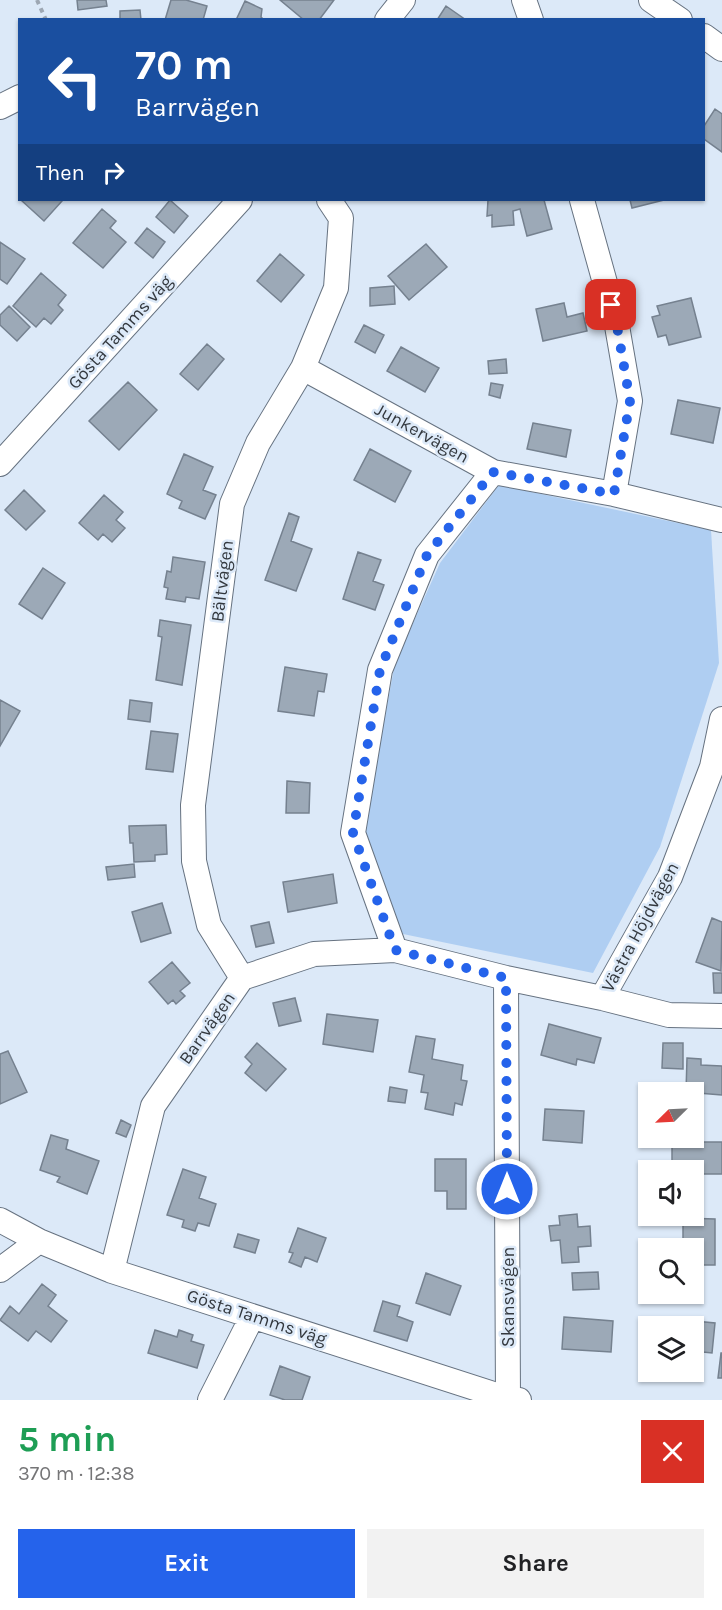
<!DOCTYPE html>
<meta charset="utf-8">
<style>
:root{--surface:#fff;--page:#f2f2f2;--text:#202124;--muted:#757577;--accent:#2563eb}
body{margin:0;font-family:Karla,sans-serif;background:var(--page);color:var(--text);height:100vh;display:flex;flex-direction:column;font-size:22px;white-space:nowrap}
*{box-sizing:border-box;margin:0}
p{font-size:20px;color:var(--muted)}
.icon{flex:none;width:33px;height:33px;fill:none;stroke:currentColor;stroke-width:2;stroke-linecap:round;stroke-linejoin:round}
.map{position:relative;height:1400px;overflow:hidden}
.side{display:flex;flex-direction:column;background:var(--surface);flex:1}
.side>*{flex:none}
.top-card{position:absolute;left:18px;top:18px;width:687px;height:183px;border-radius:0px;box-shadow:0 2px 4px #0004;background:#1a4fa0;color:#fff;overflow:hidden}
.needle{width:39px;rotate:246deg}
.controls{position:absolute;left:638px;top:1082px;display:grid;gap:12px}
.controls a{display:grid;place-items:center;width:66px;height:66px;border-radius:0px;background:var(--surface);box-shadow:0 2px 4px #0004;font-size:30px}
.pin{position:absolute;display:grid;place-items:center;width:51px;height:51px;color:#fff;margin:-26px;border-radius:12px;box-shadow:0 3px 9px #0006}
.me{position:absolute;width:66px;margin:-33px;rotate:0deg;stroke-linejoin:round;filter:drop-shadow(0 0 4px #0008)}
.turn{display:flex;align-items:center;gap:21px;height:126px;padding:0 18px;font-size:27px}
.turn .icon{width:78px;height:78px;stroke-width:2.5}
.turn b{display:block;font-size:42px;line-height:51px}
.then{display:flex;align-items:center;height:57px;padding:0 18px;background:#0003;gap:12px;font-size:22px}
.round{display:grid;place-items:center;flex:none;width:63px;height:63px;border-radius:0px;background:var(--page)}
.headline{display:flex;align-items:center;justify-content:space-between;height:102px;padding:0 18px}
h1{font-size:36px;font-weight:700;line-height:45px;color:#1e9e55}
.primary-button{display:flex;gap:12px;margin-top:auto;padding:12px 18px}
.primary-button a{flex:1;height:69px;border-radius:0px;background:var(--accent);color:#fff;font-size:24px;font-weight:700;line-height:69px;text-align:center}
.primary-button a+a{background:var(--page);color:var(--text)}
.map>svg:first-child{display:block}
.green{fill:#afcef2}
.building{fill:#9ca9b7;stroke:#75818f;stroke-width:1.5}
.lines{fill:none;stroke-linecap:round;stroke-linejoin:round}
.minor-casing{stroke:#667280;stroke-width:26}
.path{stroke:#9da7b3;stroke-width:4;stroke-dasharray:4.5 4.5;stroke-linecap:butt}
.minor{stroke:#fff;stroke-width:24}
.route{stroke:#2563eb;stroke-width:10;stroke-dasharray:0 18}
.labels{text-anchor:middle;stroke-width:5;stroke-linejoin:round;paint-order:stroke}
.street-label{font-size:18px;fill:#33383e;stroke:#dce9f8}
</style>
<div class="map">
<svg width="722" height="1400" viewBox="0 0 722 1400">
<rect width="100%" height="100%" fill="#dce9f8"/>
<!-- green -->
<path class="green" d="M499,485L711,530L719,663L660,847L593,973L403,934L362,839L395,663L440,563Z"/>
<!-- building -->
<path class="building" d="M77,0H106L107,6L78,10Z
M171,0H186L207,6L203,20H165Z
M280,0H334L319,20H304Z
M245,1L262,9L261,17L264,20H236Z
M446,6L466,20H437Z
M140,10L141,20H120V11Z
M715,109L722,114V152L704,139V126Z
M21,200H60L62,201L44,221Z
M170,200L188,216L174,233L156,217Z
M488,200H544L552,229L527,236L520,209L513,211L514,225L492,227V215L487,216Z
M630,200H664L632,208Z
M102,209L116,221L110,228L126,242L103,268L73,243Z
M147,228L165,242L153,258L135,243Z
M0,242L25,259L7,284L0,279Z
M426,244L447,267L409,300L388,276Z
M280,254L304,275L281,302L257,281Z
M41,273L66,295L58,305L63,310L51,324L44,318L36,327L13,306Z
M394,286L395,304L370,306V288Z
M691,298L701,337L669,345L666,335L658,337L652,317L660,315L657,306Z
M564,303L567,317L583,313L587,331L543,341L536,309Z
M9,306L30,327L17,341L0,325V315Z
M364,325L384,335L375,353L355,342Z
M207,344L224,359L198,390L180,374Z
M401,347L439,368L425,392L387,371Z
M506,359L507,373L489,374L488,361Z
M128,382L157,410L119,450L89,421Z
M491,383L503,385L500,398L489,395Z
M678,400L720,408L713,443L671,434Z
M533,423L571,430L566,457L527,449Z
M370,449L411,471L395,502L354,480Z
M184,454L213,467L203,490L216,495L205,519L179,508L182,501L167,494Z
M24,490L45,511L26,530L5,510Z
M104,495L123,512L116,520L125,528L112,542L103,534L98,540L79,523Z
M289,513L299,517L291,541L312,549L296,591L265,580Z
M358,552L381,560L373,581L384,585L375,610L343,599Z
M173,557L205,562L199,599L186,597L185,602L166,599L168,588L164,587L167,571L171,572Z
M43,568L65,583L42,619L19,604Z
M160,620L191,625L182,685L156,680L162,637L158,636Z
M285,667L327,674L324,692L318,691L314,716L278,711Z
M0,700L20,711L0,746Z
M130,700L152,703L150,722L128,719Z
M151,731L178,734L173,772L146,769Z
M287,781L310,783L309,813H286Z
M166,825L167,854L155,855V861L134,862L133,843H130L129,826Z
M134,864L135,877L108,880L106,867Z
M333,874L337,903L288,912L283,882Z
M162,903L171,933L141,942L132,912Z
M712,918L722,922L721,971L696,962Z
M269,922L274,943L256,947L251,926Z
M172,962L190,983L180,991L185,996L176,1004L173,1000L168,1004L149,982Z
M713,973H722V993H714Z
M295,998L301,1021L279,1026L273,1003Z
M327,1014L378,1020L373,1052L323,1044Z
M549,1024L601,1038L594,1063L577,1059L576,1065L541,1055Z
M416,1036L435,1039L432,1059L463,1065L461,1080L467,1081L462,1105L455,1103L453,1115L425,1109L428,1093L421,1092L424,1075L409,1072Z
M257,1043L286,1069L266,1091L245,1073L252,1064L245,1057Z
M663,1043H683V1069L662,1068Z
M8,1051L27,1092L0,1104V1054Z
M687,1058L701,1059V1065L722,1066V1095L686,1092Z
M390,1087L407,1090L405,1103L388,1101Z
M545,1109L584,1111L582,1143L543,1140Z
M121,1120L131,1125L126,1137L116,1133Z
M693,1131H698L699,1142H722V1174H693V1170H672V1137H693Z
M51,1135L68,1140L66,1149L99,1161L87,1194L57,1182L60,1177L40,1170Z
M435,1159H466V1209H447V1191H435Z
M183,1169L206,1177L199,1198L216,1204L209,1226L198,1223L195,1231L182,1227L184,1220L167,1215Z
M577,1214L578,1227L590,1226L591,1246L578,1247L579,1262L562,1263L560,1240L551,1241L549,1226L560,1225L559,1216Z
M662,1215H683V1218L715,1219V1265H693V1248H683V1225L662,1224Z
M298,1228L326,1238L317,1262L305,1257L301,1267L289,1262L293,1253L289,1252Z
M238,1234L259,1240L255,1253L234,1247Z
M598,1272L599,1289L573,1290L572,1273Z
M426,1273L461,1286L450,1315L416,1303Z
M42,1284L56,1295L48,1306L67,1321L51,1342L36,1331L28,1341L0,1320L10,1306L19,1314Z
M383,1301L400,1306L397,1316L413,1322L407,1341L374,1331Z
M564,1317L613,1321L611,1352L562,1349Z
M684,1320L715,1323L712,1353L693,1351V1326H684Z
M155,1330L177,1337L179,1330L193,1335L191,1341L204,1345L197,1368L148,1353Z
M721,1353H722V1378H718Z
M280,1366L310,1377L302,1400H285L270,1395Z"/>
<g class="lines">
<!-- minor casing -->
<g class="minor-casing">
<path id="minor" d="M524,0L531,20
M651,0L680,20
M387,20L403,0
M704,36L722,49
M0,107L20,97
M582,200L617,326L630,401L614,494
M303,368L493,472L614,494L722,520
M0,464L240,200
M395,950L353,833L380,670L427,555L493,472
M242,978L209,925L194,861L193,805L232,504L258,443L303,368L336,288L341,218L329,200
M506,978L508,1400
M602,998L670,877L712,767L722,719
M0,1220L39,1241L112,1271L509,1399L519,1400
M0,1270L39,1241
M112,1271L153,1106L242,978L314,954L395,950L506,978L602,998L669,1015L722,1016
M210,1400L252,1317"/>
</g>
<!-- path -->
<path class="path" d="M37,0L46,20"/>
<!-- minor -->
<use href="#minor" class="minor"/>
</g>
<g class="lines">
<!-- route -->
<path class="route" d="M507,1189L506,978L395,950L353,833L380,670L427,555L493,472L614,494L630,401L617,326L611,305"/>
</g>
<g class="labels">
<!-- street labels -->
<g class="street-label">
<text transform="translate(120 332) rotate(-48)" y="6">Gösta Tamms väg</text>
<text transform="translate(422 433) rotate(29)" y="6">Junkervägen</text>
<text transform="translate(222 581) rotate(-83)" y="6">Bältvägen</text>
<text transform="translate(640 927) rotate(-62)" y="6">Västra Höjdvägen</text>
<text transform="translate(207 1028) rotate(-55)" y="6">Barrvägen</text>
<text transform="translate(508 1297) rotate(-90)" y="6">Skansvägen</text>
<text transform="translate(257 1317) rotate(18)" y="6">Gösta Tamms väg</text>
</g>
</g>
</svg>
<div class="controls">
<a><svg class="needle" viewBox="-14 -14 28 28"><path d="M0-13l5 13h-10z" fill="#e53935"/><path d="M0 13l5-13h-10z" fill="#757577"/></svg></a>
<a><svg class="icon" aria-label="sound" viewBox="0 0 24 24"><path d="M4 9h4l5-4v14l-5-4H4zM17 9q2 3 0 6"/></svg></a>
<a><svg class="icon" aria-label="search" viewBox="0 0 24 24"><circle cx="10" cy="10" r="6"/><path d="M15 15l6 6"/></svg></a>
<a><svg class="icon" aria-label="layers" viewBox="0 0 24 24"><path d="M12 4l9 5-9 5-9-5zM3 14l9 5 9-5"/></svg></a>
</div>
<div class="pin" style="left:611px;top:305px;background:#d93025"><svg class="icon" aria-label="arrive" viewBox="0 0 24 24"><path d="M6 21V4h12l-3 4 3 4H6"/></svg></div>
<svg class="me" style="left:507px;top:1189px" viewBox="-20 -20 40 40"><circle r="17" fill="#2563eb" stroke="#fff" stroke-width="3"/><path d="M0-11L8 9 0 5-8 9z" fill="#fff"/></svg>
<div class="top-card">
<div class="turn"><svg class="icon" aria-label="left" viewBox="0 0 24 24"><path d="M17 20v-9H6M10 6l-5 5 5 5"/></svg><div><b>70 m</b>Barrvägen</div></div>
<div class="then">Then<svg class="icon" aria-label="right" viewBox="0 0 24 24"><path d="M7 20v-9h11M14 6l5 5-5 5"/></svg></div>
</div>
</div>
<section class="side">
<div class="headline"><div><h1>5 min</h1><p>370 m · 12:38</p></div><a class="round" style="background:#d93025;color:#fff"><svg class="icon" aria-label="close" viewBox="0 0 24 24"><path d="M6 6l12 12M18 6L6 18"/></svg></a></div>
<div class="primary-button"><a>Exit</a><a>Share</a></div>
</section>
